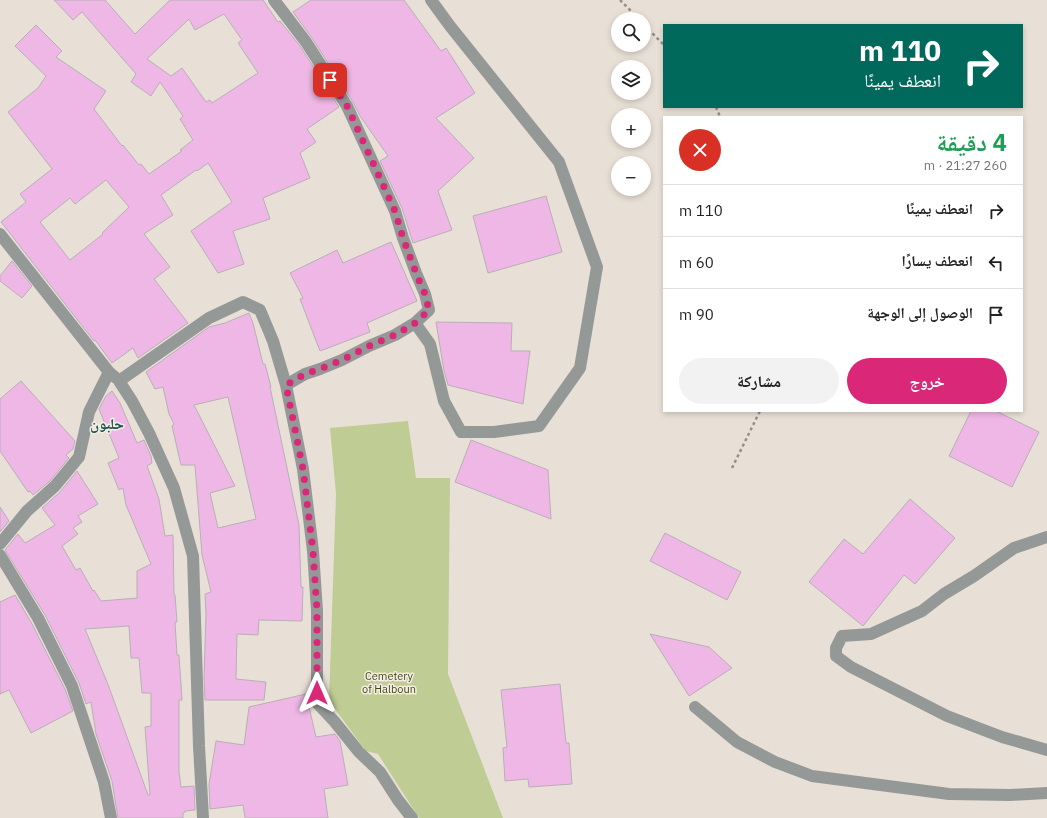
<!DOCTYPE html>
<html lang="ar">
<meta charset="utf-8">
<style>
:root{--surface:#fff;--page:#f2f2f2;--text:#222;--muted:#767676;--line:#e0e0e0;--accent:#db2777}
body{margin:0;font-family:"IBM Plex Sans","Noto Naskh Arabic",sans-serif;background:var(--page);color:var(--text);direction:rtl;height:100vh;display:flex;flex-direction:column;font-size:15px;white-space:nowrap}
*{box-sizing:border-box;margin:0}
p{font-size:13px;color:var(--muted)}
.icon{flex:none;width:22px;height:22px;fill:none;stroke:currentColor;stroke-width:2;stroke-linecap:round;stroke-linejoin:round}
.map{position:relative;flex:1;overflow:hidden;direction:ltr}
.sheet{position:absolute;left:663px;top:116px;width:360px;height:296px;display:flex;flex-direction:column;background:var(--surface);border-radius:0px;box-shadow:0 2px 6px #0003;direction:rtl}
.sheet>*{flex:none}
.hud{position:absolute;left:663px;top:24px;width:360px;height:84px;border-radius:0px;box-shadow:0 2px 6px #0003;direction:rtl;background:#00695c;color:#fff;overflow:hidden}
.buttons{position:absolute;left:611px;top:12px;display:grid;gap:8px}
.buttons a{display:grid;place-items:center;width:40px;height:40px;border-radius:50%;background:var(--surface);box-shadow:0 2px 6px #0003;font-size:20px}
.pin{position:absolute;display:grid;place-items:center;width:34px;height:34px;color:#fff;margin:-17px;border-radius:8px;box-shadow:0 2px 6px #0006}
.me{position:absolute;width:44px;margin:-22px;rotate:0deg;stroke-linejoin:round;filter:drop-shadow(0 0 3px #0008)}
.turn{display:flex;align-items:center;gap:14px;height:84px;padding:0 16px;font-size:18px}
.turn .icon{width:52px;height:52px;stroke-width:2.5}
.turn b{display:block;font-size:28px;line-height:34px}
.round{display:grid;place-items:center;flex:none;width:42px;height:42px;border-radius:21px;background:var(--page)}
.overview{display:flex;align-items:center;justify-content:space-between;height:68px;padding:0 16px}
h1{font-size:24px;font-weight:800;line-height:30px;color:#1e9e55}
.cta{display:flex;gap:8px;margin-top:auto;padding:8px 16px}
.cta a{flex:1;height:46px;border-radius:24px;background:var(--accent);color:#fff;font-size:16px;font-weight:800;line-height:46px;text-align:center}
.cta a+a{background:var(--page);color:var(--text)}
ul{padding:0;list-style:none}
li{display:flex;align-items:center;gap:12px;height:52px;padding:0 16px;border-top:1px solid var(--line)}
li div{flex:1}
li b{display:block;font-size:15px}
li em{font-style:normal}
.map>svg:first-child{display:block}
.green{fill:#bfcc93}
.building{fill:#efb7e5;stroke:#b8afb6;fill-rule:evenodd}
.lines{fill:none;stroke-linecap:round;stroke-linejoin:round}
.path{stroke:#958f88;stroke-width:2.5;stroke-dasharray:3 3;stroke-linecap:butt}
.minor{stroke:#949998;stroke-width:12}
.route{stroke:#db2777;stroke-width:7;stroke-dasharray:0 12.6}
.labels{text-anchor:middle;stroke-width:3;stroke-linejoin:round;paint-order:stroke}
.park-label{font-size:11px;fill:#3f4717;stroke:#f5ede4}
.district-label{font-size:15px;font-weight:bold;fill:#1d564e;stroke:#f5ede4}
</style>
<div class="map">
<svg width="1047" height="818" viewBox="0 0 1047 818">
<rect width="100%" height="100%" fill="#e8e0d7"/>
<!-- green -->
<path class="green" d="M408,421L416,478H450L448,674L503,818H419L378,754L366,751L329,701L336,494L330,428Z"/>
<!-- building -->
<path class="building" d="M54,0H105L135,34L170,0H263L278,22L280,21L300,46L339,107L307,129L316,142L300,153L310,178L263,198L270,219L233,231L244,264L218,273L191,231L232,202L208,163L197,171L196,170L161,195L173,215L144,234L170,267L154,279L188,323L138,358L133,348L112,363L95,340L94,341L1,222L26,202L20,194L52,169L8,112L38,88L46,76L15,46L36,25L62,51L56,57L106,91L94,109L122,146L123,145L139,165L141,164L149,174L182,151L180,150L193,140L180,119L183,116L160,82L151,96L131,82L136,74L82,12L73,20ZM224,14L242,40L238,43L258,73L212,103L210,100L206,102L182,68L171,76L147,59L189,19L195,30ZM106,180L129,207L102,233L103,234L70,260L40,222L70,198L75,204Z
M311,0H404L441,51L446,48L475,93L436,118L474,158L438,191L452,230L413,243L402,208L380,161L388,156L360,116L353,102L312,38L293,12Z
M546,196L562,252L488,273L473,216Z
M391,242L417,301L367,323L370,332L320,351L300,299L303,298L290,273L337,250L343,263Z
M12,261L32,286L22,298L0,281V276Z
M249,313L253,323L263,364H265L271,387H270L299,525L301,587H303L302,621L259,620L258,635L237,634L236,679L266,682L264,700H205L204,678L206,614L205,594L211,592L202,555L195,465H181L172,426L174,424L169,414L163,387L155,389L146,372L209,327L225,323ZM228,397L256,519L218,528L210,493L235,486L194,405Z
M436,322L512,323L511,351H530L523,404L448,385L444,371Z
M21,381L75,441L73,449L66,455L69,458L50,481L33,495L30,491L28,492L0,451V399Z
M112,391L120,403L137,443L144,440L151,456L152,463L147,466L159,499L165,536L173,535L174,595H175L177,622H175L177,655H179L182,700H179V772L181,787L194,786L195,810L185,811V812L183,813V818H118L112,781L96,734L91,702L86,704L79,683L45,615L5,550L18,534L25,543L55,525L42,508L60,492L77,471L98,504L78,516L82,522L73,528L78,534L62,546L76,570L80,568L93,591L94,590L101,601L137,598V571L151,564L126,505L123,488L119,490L108,463L119,458L99,409L106,396ZM129,626L131,658H139L142,693H151V726L145,727L150,795H148L109,687L85,629Z
M971,411H996L1039,432L1012,487L949,456Z
M471,440L548,470L551,519L455,482Z
M910,499L955,538L915,584L904,575L863,626L809,582L844,539L863,554Z
M0,507L9,521L0,532Z
M665,533L741,572L727,600L650,561Z
M15,595L31,622L65,689L73,711L31,733L9,690L0,694V602Z
M650,634L709,647L732,668L689,696Z
M560,684L566,743H569L572,784L529,787L528,779L505,781L503,748L507,747L501,690Z
M306,694L316,737L335,734L340,741L348,785L324,789L328,818H245L243,805L210,809L209,784L216,741L244,745L249,707Z"/>
<g class="lines">
<!-- path -->
<path class="path" d="M620,0L639,19
M644,25L664,45
M716,107L720,117
M732,468L760,411"/>
<!-- minor -->
<path class="minor" d="M0,234L109,372L116,378
M415,323L430,344L444,401L461,432H494L539,426L580,368L597,267L559,162L450,26L431,0
M286,385L303,469L313,551L317,611V703L334,721L359,752L380,772L398,800L412,818
M1047,537L1014,548L974,576L944,594L922,611L871,634L842,636L836,648V656L851,667L947,716L1002,737L1047,750
M0,544L27,511L55,486L79,457L89,412L109,372
M0,555L38,618L72,686L104,782L111,818
M695,707L737,742L775,762L812,776L949,794L1010,795L1047,793
M203,818L199,746L193,556L174,488L149,433L132,401L119,381L209,318L243,302L260,310L273,341L286,385L305,374L320,369L342,360L369,346L395,335L415,323L429,310L425,294L416,273L403,238L395,211L347,106L306,42L274,0"/>
</g>
<g class="lines">
<!-- route -->
<path class="route" d="M317,693V611L313,551L303,469L286,385L305,374L320,369L342,360L369,346L395,335L415,323L429,310L425,294L416,273L403,238L395,211L347,106L330,80"/>
</g>
<g class="labels">
<!-- park labels -->
<g class="park-label">
<text x="389" y="680">Cemetery<tspan x="389" dy="13">of Halboun</tspan></text>
</g>
<!-- district labels -->
<g class="district-label">
<text x="107" y="429">حلبون</text>
</g>
</g>
</svg>
<div class="buttons">
<a><svg class="icon" aria-label="search" viewBox="0 0 24 24"><circle cx="10" cy="10" r="6"/><path d="M15 15l6 6"/></svg></a>
<a><svg class="icon" aria-label="layers" viewBox="0 0 24 24"><path d="M12 4l9 5-9 5-9-5zM3 14l9 5 9-5"/></svg></a>
<a>+</a>
<a>−</a>
</div>
<div class="pin" style="left:330px;top:80px;background:#d93025"><svg class="icon" aria-label="arrive" viewBox="0 0 24 24"><path d="M6 21V4h12l-3 4 3 4H6"/></svg></div>
<svg class="me" style="left:317px;top:693px" viewBox="-20 -20 40 40"><path d="M0-17L14 15 0 8-14 15z" fill="#db2777" stroke="#fff" stroke-width="4"/></svg>
<div class="hud">
<div class="turn"><svg class="icon" aria-label="right" viewBox="0 0 24 24"><path d="M7 20v-9h11M14 6l5 5-5 5"/></svg><div><b>110 m</b>انعطف يمينًا</div></div>
</div>
<section class="sheet">
<div class="overview"><div><h1>4 دقيقة</h1><p>260 m · 21:27</p></div><a class="round" style="background:#d93025;color:#fff"><svg class="icon" aria-label="close" viewBox="0 0 24 24"><path d="M6 6l12 12M18 6L6 18"/></svg></a></div>
<ul>
<li><svg class="icon" aria-label="right" viewBox="0 0 24 24"><path d="M7 20v-9h11M14 6l5 5-5 5"/></svg><div><b>انعطف يمينًا</b></div><em>110 m</em></li>
<li><svg class="icon" aria-label="left" viewBox="0 0 24 24"><path d="M17 20v-9H6M10 6l-5 5 5 5"/></svg><div><b>انعطف يسارًا</b></div><em>60 m</em></li>
<li><svg class="icon" aria-label="arrive" viewBox="0 0 24 24"><path d="M6 21V4h12l-3 4 3 4H6"/></svg><div><b>الوصول إلى الوجهة</b></div><em>90 m</em></li>
</ul>
<div class="cta"><a>خروج</a><a>مشاركة</a></div>
</section>
</div>
